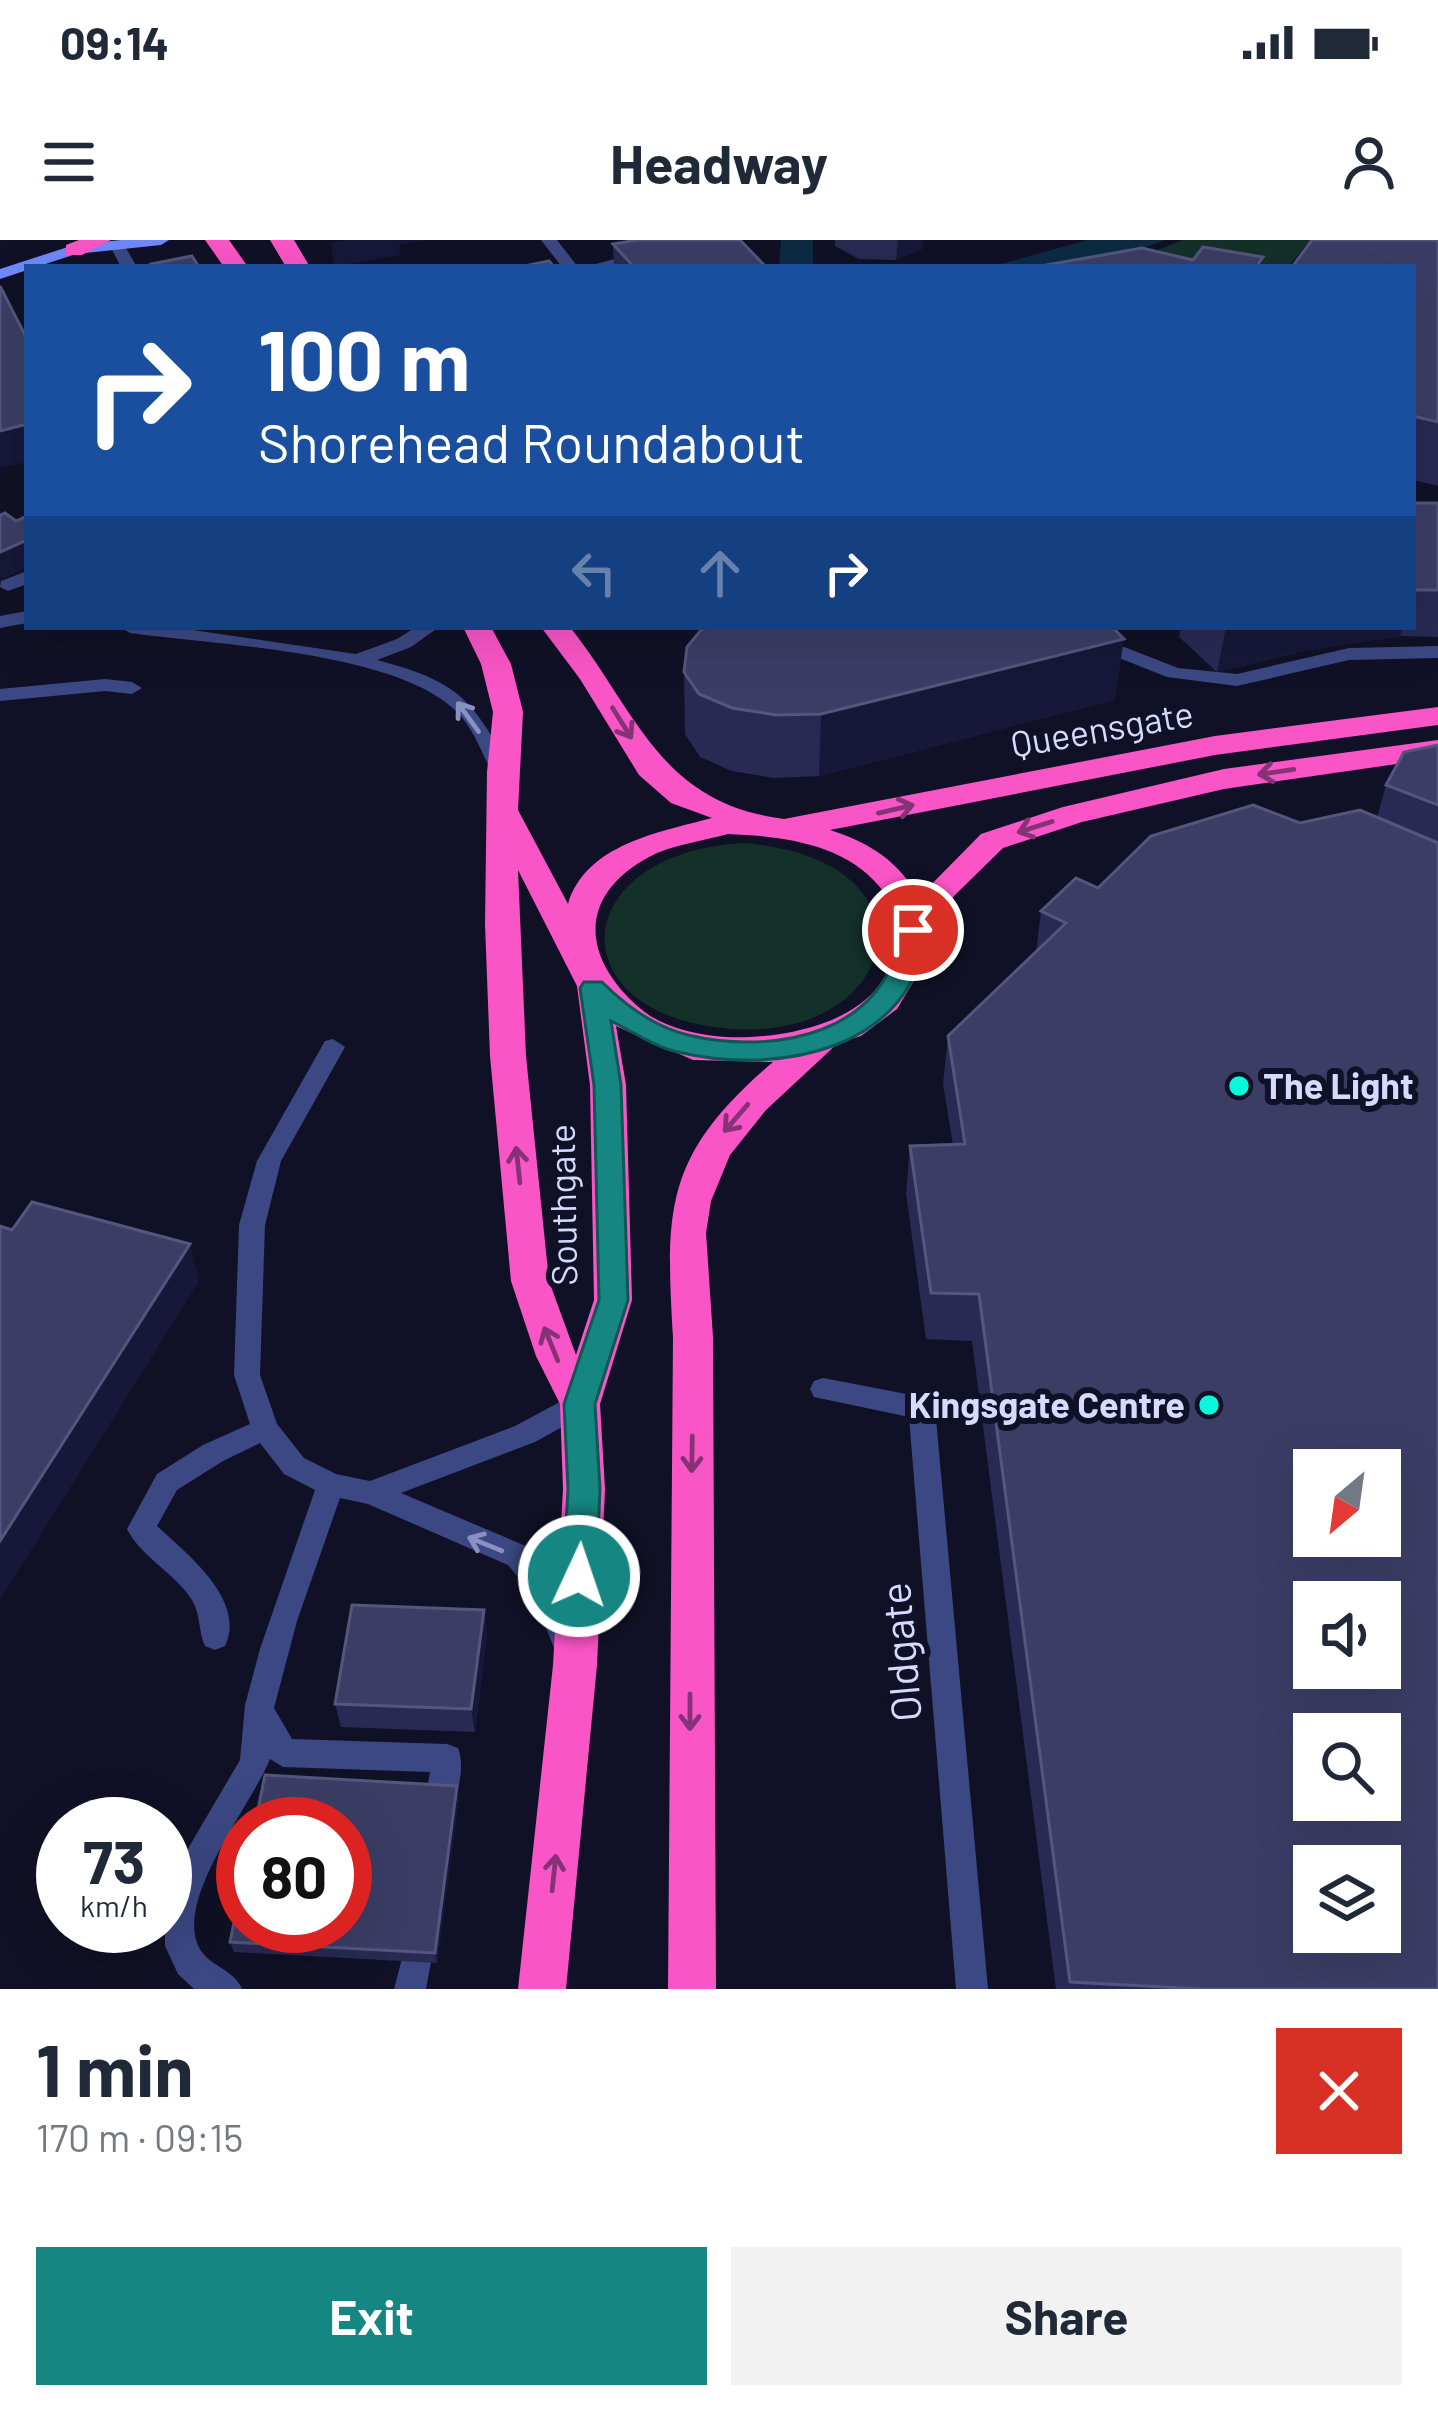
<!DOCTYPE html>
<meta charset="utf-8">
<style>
:root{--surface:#fff;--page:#f2f2f3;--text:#1f2937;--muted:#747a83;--accent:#158682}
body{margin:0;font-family:Barlow,sans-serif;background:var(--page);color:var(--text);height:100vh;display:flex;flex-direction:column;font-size:45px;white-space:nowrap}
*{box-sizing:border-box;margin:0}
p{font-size:39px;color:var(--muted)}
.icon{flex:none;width:66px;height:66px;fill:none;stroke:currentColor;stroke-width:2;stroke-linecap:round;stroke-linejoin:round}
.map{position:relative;height:1749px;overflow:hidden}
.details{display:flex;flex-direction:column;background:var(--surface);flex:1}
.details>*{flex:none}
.banner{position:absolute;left:24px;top:24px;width:1392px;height:366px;border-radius:0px;box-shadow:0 12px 48px #0002;background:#1a4fa0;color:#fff;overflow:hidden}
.needle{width:78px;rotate:209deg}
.fabs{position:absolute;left:1293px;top:1209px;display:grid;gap:24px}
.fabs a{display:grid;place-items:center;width:108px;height:108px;border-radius:0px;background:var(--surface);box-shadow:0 12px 48px #0002;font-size:60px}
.speed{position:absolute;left:36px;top:1557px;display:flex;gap:24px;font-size:60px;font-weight:700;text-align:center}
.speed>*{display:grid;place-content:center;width:156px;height:156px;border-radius:50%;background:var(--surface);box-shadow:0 12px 48px #0002;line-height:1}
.speed small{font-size:30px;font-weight:400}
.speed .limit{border:18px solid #d22;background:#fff;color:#111}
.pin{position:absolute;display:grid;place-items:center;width:102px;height:102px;color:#fff;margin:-51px;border:6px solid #fff;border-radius:50%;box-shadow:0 3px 12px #0007}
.me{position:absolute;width:132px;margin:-66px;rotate:3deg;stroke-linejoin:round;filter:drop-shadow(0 0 9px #0008)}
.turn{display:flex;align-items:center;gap:42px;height:252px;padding:0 36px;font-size:54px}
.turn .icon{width:156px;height:156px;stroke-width:2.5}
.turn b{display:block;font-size:84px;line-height:102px}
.lanes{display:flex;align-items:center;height:114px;padding:0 36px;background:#0003;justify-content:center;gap:60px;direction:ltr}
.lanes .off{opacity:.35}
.round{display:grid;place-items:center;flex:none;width:126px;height:126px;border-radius:0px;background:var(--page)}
.overview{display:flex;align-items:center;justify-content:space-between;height:204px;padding:0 36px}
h1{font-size:72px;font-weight:700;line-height:90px}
.action{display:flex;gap:24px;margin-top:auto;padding:24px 36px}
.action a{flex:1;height:138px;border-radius:0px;background:var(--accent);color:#fff;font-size:48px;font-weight:700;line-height:138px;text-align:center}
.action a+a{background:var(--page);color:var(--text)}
.status{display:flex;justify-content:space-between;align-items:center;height:84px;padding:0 60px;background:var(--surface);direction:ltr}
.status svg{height:33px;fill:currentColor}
header{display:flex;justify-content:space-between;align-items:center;height:156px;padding:0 36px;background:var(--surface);font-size:54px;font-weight:700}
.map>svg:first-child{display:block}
.green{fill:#133029}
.water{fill:#0c2b43}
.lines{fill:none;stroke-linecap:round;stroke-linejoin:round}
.canal{fill:#0c2b43;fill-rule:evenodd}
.lane{fill:#3c4883;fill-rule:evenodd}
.street{fill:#3c4883;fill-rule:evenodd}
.secondary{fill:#7089fb;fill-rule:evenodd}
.highway{fill:#fa55c6;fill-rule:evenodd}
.wall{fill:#292a53}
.shaded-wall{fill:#171839}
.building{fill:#3c3d65;stroke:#54567d;stroke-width:3;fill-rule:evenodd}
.oneway{stroke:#8991c0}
.oneway2{stroke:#853376}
.route{fill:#158682;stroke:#0e5754;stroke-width:3}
.poi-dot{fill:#08f8de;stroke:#101126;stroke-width:4.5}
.labels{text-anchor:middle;stroke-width:12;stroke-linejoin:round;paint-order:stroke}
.street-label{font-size:36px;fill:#d6dafe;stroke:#101126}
.poi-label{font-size:36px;font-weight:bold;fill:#d6dafe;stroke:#101126;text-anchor:start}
.near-street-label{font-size:42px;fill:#d6dafe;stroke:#101126}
</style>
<div class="status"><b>09:14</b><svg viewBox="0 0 49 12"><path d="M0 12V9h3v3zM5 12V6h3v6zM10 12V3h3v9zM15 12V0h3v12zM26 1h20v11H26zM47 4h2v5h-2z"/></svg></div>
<header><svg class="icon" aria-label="menu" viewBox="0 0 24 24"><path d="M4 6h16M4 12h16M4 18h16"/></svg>Headway<svg class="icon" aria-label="person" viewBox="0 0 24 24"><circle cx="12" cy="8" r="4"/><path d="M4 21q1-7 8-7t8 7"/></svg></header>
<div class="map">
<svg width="1438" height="1749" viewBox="0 0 1438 1749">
<rect width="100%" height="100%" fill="#101126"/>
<!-- green -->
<path class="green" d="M1183,0H1310L1288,27H1140L1142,16Z
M744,603C950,620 899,808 722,788C555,770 570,612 744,603Z"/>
<!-- water -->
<path class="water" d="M1088,0H1165L1094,27H990Z"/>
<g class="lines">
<!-- canal -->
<path class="canal" d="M781,0H813V27H779Z"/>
<!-- lane -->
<path class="lane" d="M118,1L123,3L137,27H121L110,6Z
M642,12L647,14V20L615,27H584Z
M27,331V344L8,351L0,347L1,341Z
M27,371V383L0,388V376Z
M120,387H172L356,414L397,399L416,387H439L411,407L377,420C460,442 472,459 512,532L509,537H495C482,516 475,490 458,473C398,411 215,405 130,393Z
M1096,396L1178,428L1237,434L1349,408L1438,406V418L1349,420L1237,446L1167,437L1089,406V398Z
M105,439L132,442L142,448L132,454L105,451L0,461V449Z
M333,799L345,807L281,921L265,985L260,1135L277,1184L304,1218L336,1234L370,1241L515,1186L571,1156L580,1153L589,1156L593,1164L589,1172L535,1202L401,1253L528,1307L553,1338L582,1406L577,1415L567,1419L557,1415L532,1354L508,1325L368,1264L340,1258L297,1381L274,1468L292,1499L447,1504L458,1508C465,1525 459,1550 452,1566L441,1570L430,1566L426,1556L430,1532L283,1527L270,1519C251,1566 179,1653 197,1703C205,1726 234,1728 242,1749H194L178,1734L165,1706V1666L183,1617L240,1520L245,1465L260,1409L315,1250L284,1234L260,1203L223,1221L177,1250L157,1286C186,1313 247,1360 225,1406L215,1410L205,1406C198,1391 201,1375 192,1360C175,1333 141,1317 127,1289L157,1234L203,1205L250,1184L234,1135L239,985L257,921L325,801Z
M415,1706L426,1711L431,1722L426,1749H394L404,1711Z"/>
<!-- street -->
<path class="street" d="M541,0H557L578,27H562Z
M823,1138L922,1157L932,1160L935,1168L988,1749H956L909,1177L814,1157L810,1149L814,1141Z"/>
<!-- secondary -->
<path class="secondary" d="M121,0H169L161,5L76,14L0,39V29L74,5Z"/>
<!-- highway -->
<path class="highway" d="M79,0H111L82,15H66V5Z
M205,0H229L248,27H224Z
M270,0H294L310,27H286Z
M463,387H491L511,424L523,472L518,570L568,664C586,604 660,592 712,578L671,563L639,535L580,439L541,387H570C639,475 660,563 784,579L1215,496L1438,467V485L1215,515L830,590C870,603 897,620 919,657L981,594L1063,567L1224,529L1438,500V518L1224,549L1082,582L1003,608L954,656L928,693L924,724L897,769L861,796L838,803L766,870L730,915L711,961L706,993L713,1097L716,1749H668L673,1097C665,965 666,914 773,822L693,820L616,786L626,845L632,1060L600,1164L605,1249L597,1425L566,1749H518L553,1425L563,1249L560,1164L536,1116L511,1041L490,816L485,684L487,532L493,472L481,424ZM728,594C780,596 843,603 879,646C891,659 895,679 895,697C895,779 789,800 726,797C698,795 663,788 641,769C583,720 575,657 649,617C671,605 703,601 728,594ZM518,630L577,746L590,845L594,1060L576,1115L549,1041L526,816Z"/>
</g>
<!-- wall -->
<path class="wall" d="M835,0H923L922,9L896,20L859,19L835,6Z
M1438,0V246L1413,240V27Z
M613,4L766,27H614Z
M1413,263H1438V397L1400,396L1309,410L1217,432L1179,397L1181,387H1413Z
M1124,399L1114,460L819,536L774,538L732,531L700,517L685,494L684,432Z
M1438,505V1749H1056L972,1101L926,1099L906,953L910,906L953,905L943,844L948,796L1036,713L1041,671L1098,648L1300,583L1377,577L1386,545Z
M484,1370L487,1394L475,1492L341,1487L335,1464Z
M459,1557L437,1723L234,1712L230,1702Z"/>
<!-- shaded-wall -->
<path class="shaded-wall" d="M346,0H427L399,5L400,15L334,26L331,3Z
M898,0H923L922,9L896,20Z
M27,184V222L0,228V191Z
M27,300V328L0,340V312Z
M1226,387H1403L1400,396L1309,410L1217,432Z
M1124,399L1114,460L819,536L821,474Z
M190,1004L199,1041L0,1360V1301Z
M484,1370L487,1394L475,1492L471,1469Z
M457,1546L459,1557L437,1723L435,1713Z"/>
<!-- building -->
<path class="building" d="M637,0H740L766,27H634L613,4Z
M1312,0H1438V182L1413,176V27H1292Z
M1203,7L1263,17L1256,27H1035L1142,8L1193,20Z
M192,16L199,27H153L151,24Z
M549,21L554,27H520Z
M0,46L27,99V184L0,191Z
M1413,263H1438V350H1413Z
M5,273L16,281L27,276V300L0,312V275Z
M708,387H1112L1124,399L821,474L776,475L732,468L699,454L684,432L687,407L701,390Z
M1438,505V565L1386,545L1404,512Z
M1253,565L1300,583L1360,570L1438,603V1749H1202L1070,1742L979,1054L931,1053L910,906L965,904L948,796L1066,683L1041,671L1076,638L1098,648L1151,596ZM1314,1230H1380V1296H1314ZM1314,1362H1380V1428H1314ZM1314,1494H1380V1560H1314ZM1314,1626H1380V1692H1314Z
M32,962L190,1004L0,1301V986L12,990Z
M352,1365L484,1370L471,1469L335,1464Z
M265,1535L457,1546L435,1713L230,1702L243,1639V1686H345V1584H255Z"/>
<!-- one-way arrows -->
<defs><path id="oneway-shaft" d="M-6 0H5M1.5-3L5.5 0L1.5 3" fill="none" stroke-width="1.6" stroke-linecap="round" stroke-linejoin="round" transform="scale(3)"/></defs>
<g class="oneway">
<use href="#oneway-shaft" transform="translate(468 477) rotate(-126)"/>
<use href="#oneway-shaft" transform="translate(485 1304) rotate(-158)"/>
</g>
<g class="oneway2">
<use href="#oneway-shaft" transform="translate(622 483) rotate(58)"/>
<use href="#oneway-shaft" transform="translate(1276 532) rotate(172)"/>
<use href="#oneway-shaft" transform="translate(896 569) rotate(-13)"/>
<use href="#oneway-shaft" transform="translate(1035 587) rotate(162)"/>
<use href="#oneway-shaft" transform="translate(736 878) rotate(131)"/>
<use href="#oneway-shaft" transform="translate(518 925) rotate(-96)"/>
<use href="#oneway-shaft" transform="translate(551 1104) rotate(-112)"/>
<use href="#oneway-shaft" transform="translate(692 1214) rotate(91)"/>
<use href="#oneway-shaft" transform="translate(690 1472) rotate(90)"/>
<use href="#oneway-shaft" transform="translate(554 1633) rotate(-84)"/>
</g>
<!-- route -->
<path class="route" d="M913,681L926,690C915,810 778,836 678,812C655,807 632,791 611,781L621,845L628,1060L595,1164L600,1249L596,1336L591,1346L579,1350L568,1346L563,1336L568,1249L564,1164L599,1060L594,845L580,748L584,742H602C625,765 655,787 688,795C775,816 890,793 900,690Z"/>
<!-- markers -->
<g class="poi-dot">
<circle cx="1239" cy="846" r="12"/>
<circle cx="1209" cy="1165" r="12"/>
</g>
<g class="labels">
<!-- street labels -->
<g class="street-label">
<text transform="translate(1102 489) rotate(-10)" y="13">Queensgate</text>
<text transform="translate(563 965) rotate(-91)" y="13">Southgate</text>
</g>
<!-- poi labels -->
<g class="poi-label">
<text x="1263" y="859">The Light</text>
<text x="1185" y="1178" text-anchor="end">Kingsgate Centre</text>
</g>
<!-- near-street labels -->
<g class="near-street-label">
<text transform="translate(901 1412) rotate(-95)" y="15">Oldgate</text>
</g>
</g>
</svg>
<div class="fabs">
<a><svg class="needle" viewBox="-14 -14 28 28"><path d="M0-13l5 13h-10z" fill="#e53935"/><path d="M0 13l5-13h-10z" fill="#747a83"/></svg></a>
<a><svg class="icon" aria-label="sound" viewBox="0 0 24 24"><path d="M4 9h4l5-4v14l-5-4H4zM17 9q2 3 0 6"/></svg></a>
<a><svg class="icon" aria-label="search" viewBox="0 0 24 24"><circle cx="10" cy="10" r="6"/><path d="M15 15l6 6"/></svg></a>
<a><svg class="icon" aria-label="layers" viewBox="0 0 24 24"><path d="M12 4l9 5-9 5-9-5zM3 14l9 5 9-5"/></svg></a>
</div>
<div class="speed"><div>73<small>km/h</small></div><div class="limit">80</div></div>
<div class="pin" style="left:913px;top:690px;background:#d93025"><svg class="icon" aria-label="arrive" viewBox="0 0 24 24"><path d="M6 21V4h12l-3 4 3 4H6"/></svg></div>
<svg class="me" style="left:579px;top:1336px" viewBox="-20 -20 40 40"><circle r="17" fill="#158682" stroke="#fff" stroke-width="3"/><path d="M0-11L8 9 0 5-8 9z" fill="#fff"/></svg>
<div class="banner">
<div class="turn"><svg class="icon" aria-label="right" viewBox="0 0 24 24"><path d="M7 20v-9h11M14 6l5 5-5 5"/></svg><div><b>100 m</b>Shorehead Roundabout</div></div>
<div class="lanes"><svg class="icon off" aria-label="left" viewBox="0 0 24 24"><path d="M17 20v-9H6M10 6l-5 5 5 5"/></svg><svg class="icon off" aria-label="ahead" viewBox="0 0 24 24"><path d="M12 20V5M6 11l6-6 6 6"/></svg><svg class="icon" aria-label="right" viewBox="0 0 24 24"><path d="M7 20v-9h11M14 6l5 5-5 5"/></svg></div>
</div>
</div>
<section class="details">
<div class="overview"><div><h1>1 min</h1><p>170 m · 09:15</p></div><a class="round" style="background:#d93025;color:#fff"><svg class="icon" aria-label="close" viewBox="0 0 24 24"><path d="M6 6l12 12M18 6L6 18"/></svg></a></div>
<div class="action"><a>Exit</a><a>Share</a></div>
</section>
